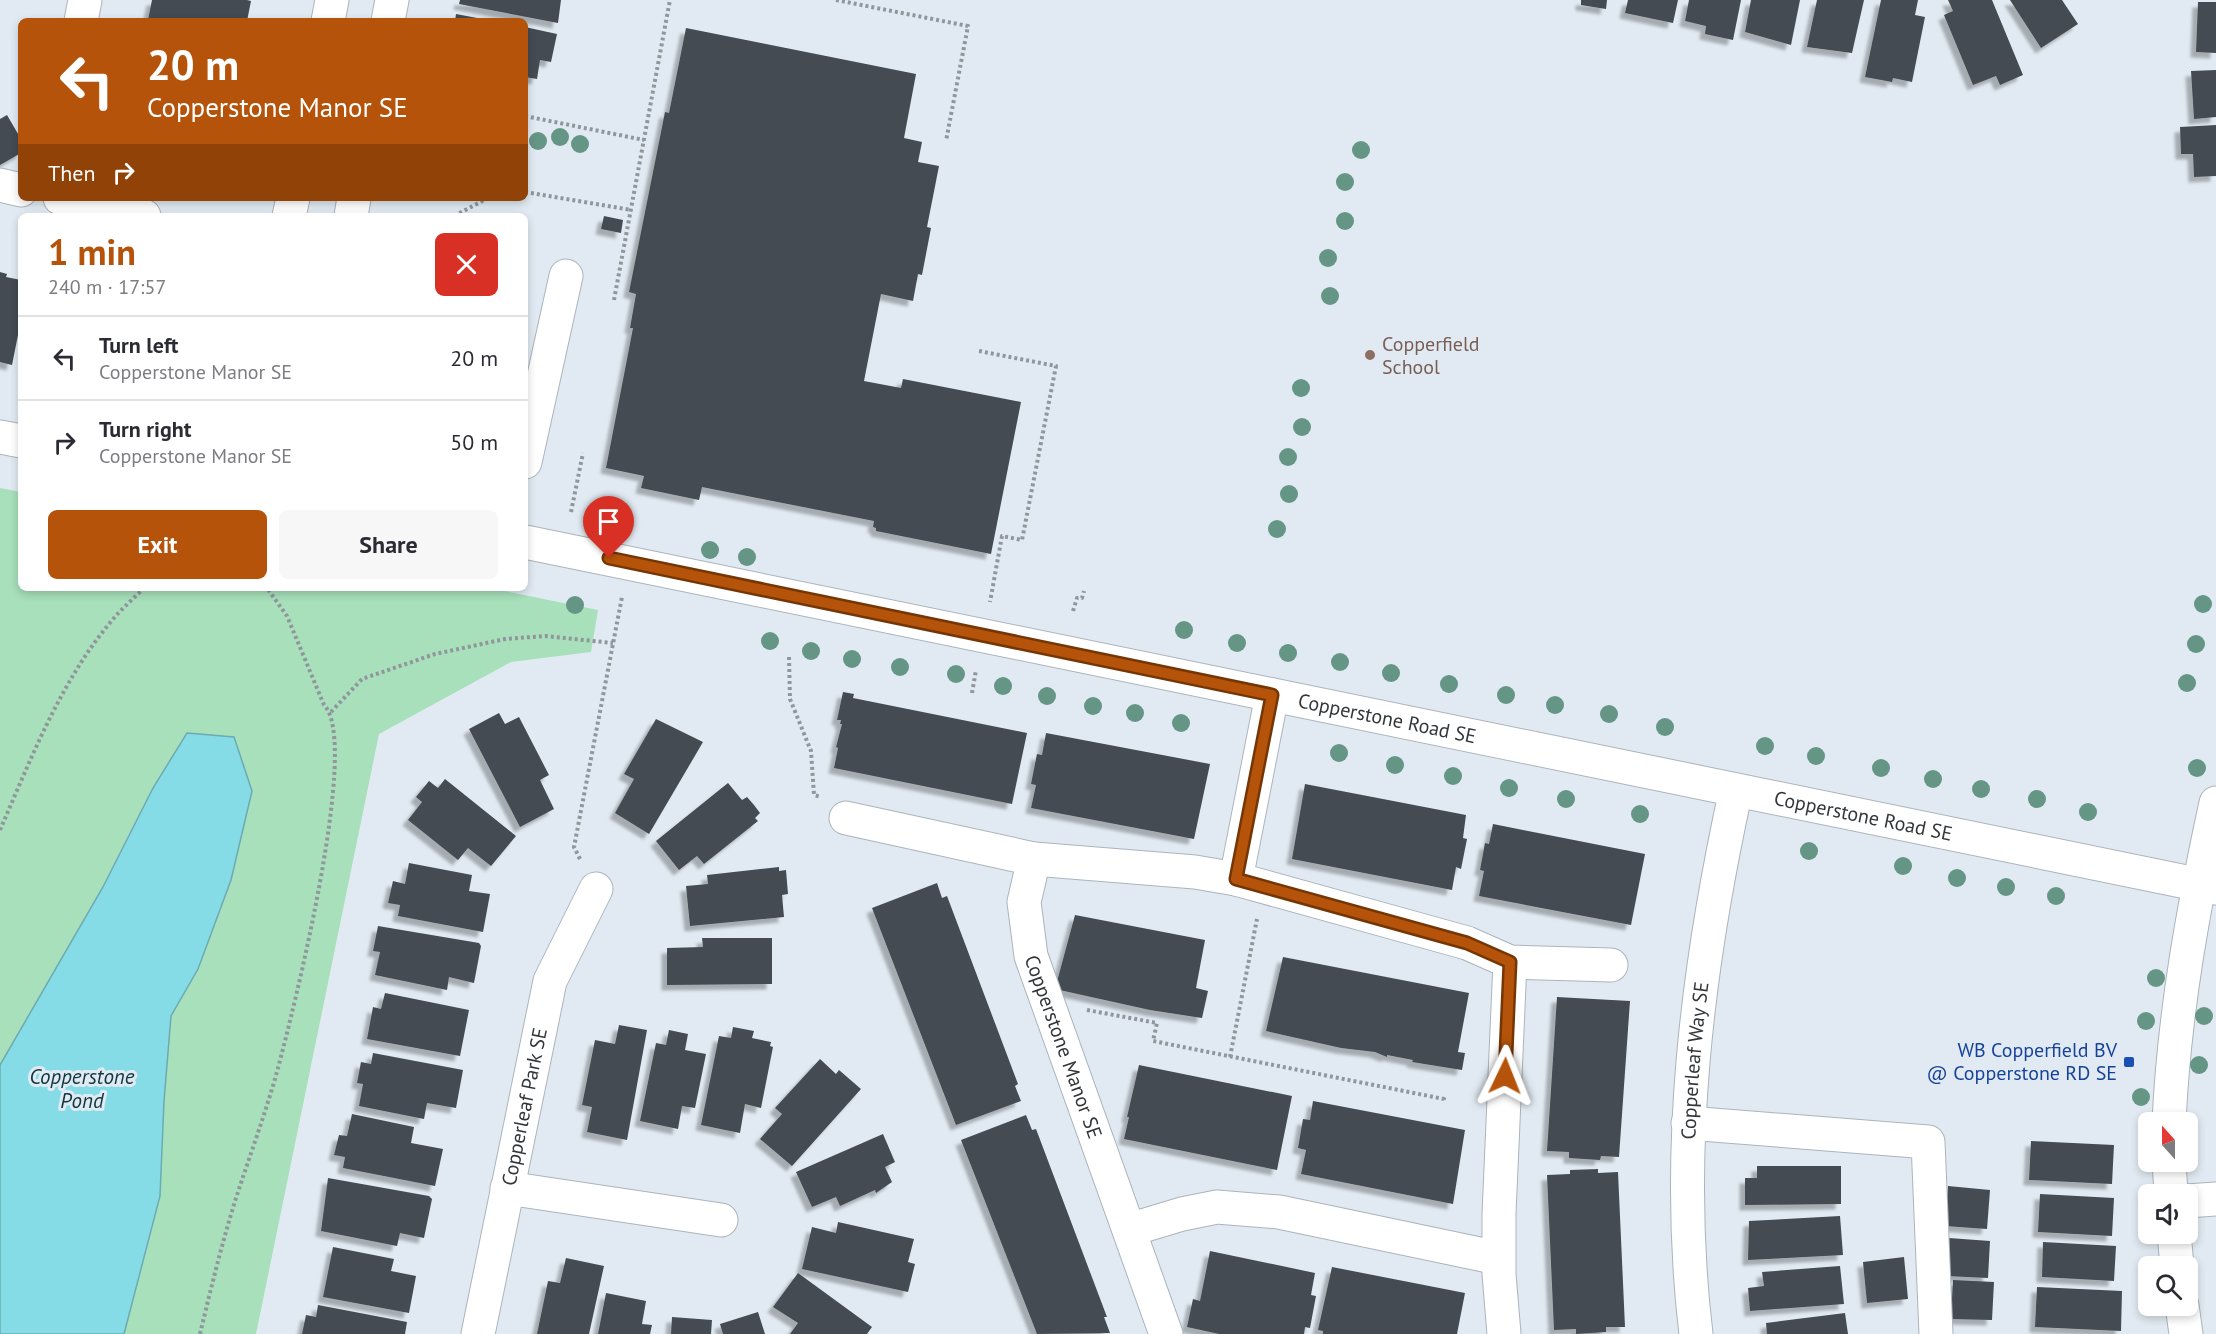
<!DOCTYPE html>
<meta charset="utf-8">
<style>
:root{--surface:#fff;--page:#f7f7f7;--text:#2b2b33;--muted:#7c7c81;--line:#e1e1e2;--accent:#b45309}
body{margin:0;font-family:"PT Sans",sans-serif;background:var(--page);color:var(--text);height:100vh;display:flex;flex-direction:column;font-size:22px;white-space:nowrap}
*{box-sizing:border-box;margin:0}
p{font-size:20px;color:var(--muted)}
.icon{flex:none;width:33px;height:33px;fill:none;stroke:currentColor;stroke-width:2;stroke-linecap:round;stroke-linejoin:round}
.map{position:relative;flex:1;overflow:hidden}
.sheet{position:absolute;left:18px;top:213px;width:510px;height:378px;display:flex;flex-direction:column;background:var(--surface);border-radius:9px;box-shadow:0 3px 9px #0003}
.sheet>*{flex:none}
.guide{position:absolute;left:18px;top:18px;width:510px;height:183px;border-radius:9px;box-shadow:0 3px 9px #0003;background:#b45309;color:#fff;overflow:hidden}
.needle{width:39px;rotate:339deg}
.fabs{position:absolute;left:2138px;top:1112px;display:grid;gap:12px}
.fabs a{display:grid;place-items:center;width:60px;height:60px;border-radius:9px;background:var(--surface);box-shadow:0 3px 9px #0003;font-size:30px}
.pin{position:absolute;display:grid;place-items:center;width:51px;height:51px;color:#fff;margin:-62px -26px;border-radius:50% 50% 50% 0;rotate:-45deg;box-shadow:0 0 6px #0007}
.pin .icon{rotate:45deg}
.me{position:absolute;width:66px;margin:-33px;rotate:2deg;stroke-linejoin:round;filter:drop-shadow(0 0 4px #0008)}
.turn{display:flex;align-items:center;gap:21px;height:126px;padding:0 30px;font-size:27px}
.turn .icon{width:78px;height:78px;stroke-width:2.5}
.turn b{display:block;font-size:42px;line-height:51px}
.then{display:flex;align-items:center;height:57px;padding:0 30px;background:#0003;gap:12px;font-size:22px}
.round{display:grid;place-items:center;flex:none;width:63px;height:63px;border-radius:9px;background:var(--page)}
.summary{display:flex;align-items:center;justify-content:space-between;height:102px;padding:0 30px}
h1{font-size:36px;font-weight:600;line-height:45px;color:var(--accent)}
.primary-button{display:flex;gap:12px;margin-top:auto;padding:12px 30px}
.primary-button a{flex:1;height:69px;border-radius:9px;background:var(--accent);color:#fff;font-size:24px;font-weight:600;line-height:69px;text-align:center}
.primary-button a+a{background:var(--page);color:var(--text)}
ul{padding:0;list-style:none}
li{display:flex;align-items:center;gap:18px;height:84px;padding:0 30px;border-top:2px solid var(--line)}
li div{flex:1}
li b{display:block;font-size:22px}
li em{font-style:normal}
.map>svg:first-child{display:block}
.green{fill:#a7e0bb}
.water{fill:#85dce6;stroke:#6daab2;stroke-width:1.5}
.building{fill:#444c52;filter:url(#shadow)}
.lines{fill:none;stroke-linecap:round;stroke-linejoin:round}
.minor-casing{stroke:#abb4bc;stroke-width:35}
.path{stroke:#90969c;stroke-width:4;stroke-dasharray:3 3;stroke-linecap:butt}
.minor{stroke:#fff;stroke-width:33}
.tree{fill:#659585}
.route-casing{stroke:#753606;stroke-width:15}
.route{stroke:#b45309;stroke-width:10}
.education-dot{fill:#8d6e63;stroke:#e1eaf2;stroke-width:2}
.transit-dot{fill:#1a4fb4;stroke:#e1eaf2;stroke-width:2}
.labels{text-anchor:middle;stroke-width:6;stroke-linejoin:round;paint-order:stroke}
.education-label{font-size:20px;fill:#785e54;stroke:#e1eaf2;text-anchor:start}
.street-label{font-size:20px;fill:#34373a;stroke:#e1eaf2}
.transit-label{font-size:20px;fill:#164399;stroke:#e1eaf2;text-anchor:end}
.water-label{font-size:21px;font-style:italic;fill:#0f393e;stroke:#e1eaf2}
</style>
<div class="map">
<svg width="2216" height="1334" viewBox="0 0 2216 1334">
<defs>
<filter id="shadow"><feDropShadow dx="-5.5" dy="5.5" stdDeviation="1.5" flood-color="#0004"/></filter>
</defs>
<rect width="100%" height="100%" fill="#e1eaf2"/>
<!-- green -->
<path class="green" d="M0,488L21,492V588H490L598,610L591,652L511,662L379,734L256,1334H0Z"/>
<!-- water -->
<path class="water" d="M187,733L234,737L252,791L231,880L198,969L171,1016L164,1101L160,1196L124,1334H0V1065L103,887L153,788Z"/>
<!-- building -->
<path class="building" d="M152,0H247L251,1L247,21H154L148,20Z
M460,0H561L558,23L459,4Z
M1581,0H1607L1606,9L1581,5Z
M1628,0H1678L1673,23L1625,13Z
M1689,0H1741L1733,40L1705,34L1706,26L1685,21Z
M1751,0H1800L1791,45L1745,32Z
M1817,0H1864L1852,53L1807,47Z
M1881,0H1918L1915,15L1925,17L1912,82L1893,78L1892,82L1865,77Z
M1948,0H1992L2023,75L2000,85L1996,76L1973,85L1944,15L1953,11Z
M2010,0H2062L2078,24L2041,48Z
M2198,2H2216V53L2196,52Z
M456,14L488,20L487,21H455Z
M525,27L557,34L551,62L540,60L537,79L525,77Z
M686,28L916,74L904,138L922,142L918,162L939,166L927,227L931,228L922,275L918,274L913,301L881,294L864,381L901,388L903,379L1021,402L991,554L876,531V528L873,527L874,521L702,487L699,500L641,488L644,476L606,468L633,328H630L636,294L629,292L665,112L669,113Z
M2216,70V117L2194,119L2191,71Z
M7,115L21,139V153L0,165V119Z
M2216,125V176L2194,177L2193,154H2181L2180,127Z
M604,216L623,220L621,233L601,229Z
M0,272L7,274L6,277L21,280V320L12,365L0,362Z
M843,692L854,694L853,698L1027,733L1012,804L834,768L838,748L836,747L842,724H840L841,720H837Z
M499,713L505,724L519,717L549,775L540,780L554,809L520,827L469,729Z
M656,719L703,742L649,834L615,813L634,779L624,774Z
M1046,733L1210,764L1194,839L1031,808L1036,785L1031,784L1037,754L1042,755Z
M445,779L516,836L491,866L468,848L458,860L408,820L422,802L416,797L429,781L438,788Z
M728,783L742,800L747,797L754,805L760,813L755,818L758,821L704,864L697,856L679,870L656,841Z
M1305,784L1466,815L1463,838L1467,839L1461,869L1456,867L1452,890L1292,859Z
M1493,824L1645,854L1631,925L1479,896L1484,871L1480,870L1485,843L1489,844Z
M409,863L472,875L469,891L490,894L483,932L398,916L400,905L388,903L393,881L405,884Z
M779,867V871L786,870L788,894L782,895L784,917L690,926L686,886L708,884L707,875Z
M937,883L942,898L947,896L1018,1084L1015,1086L1021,1101L956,1125L872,908Z
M1075,915L1205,940L1196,988L1208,991L1202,1018L1150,1010L1055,989Z
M378,926L479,943L481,946L474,983L449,977L447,990L375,975L380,952L373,951Z
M702,938H772V984L667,985V948L703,947Z
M1283,957L1469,993L1458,1052L1465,1053L1462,1070L1412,1062L1413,1060L1387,1055V1057L1375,1052L1341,1048L1266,1031Z
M385,993L469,1010L460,1056L367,1039L373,1007L381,1009Z
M1557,997L1630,1001L1619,1157L1601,1156L1600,1160L1569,1158V1152L1547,1151Z
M619,1025L647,1030L627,1140L587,1132L592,1107L582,1105L595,1040L615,1044Z
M733,1027L754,1031L752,1038L771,1042L770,1046L773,1047L761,1108L745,1104L740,1133L701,1125L719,1036L731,1038Z
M669,1030L688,1034L685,1050L706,1054L695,1108L682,1106L678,1129L640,1121L656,1043L666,1045Z
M373,1053L463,1070L456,1108L427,1103L424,1119L359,1106L363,1084L357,1083L361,1062L371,1064Z
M820,1059L836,1074L839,1070L861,1089L792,1166L760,1139L782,1114L775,1108Z
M1139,1065L1292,1096L1277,1170L1124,1139L1129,1117H1127Z
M1313,1101L1465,1130L1453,1204L1301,1174L1306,1150L1298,1148L1303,1119L1310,1120Z
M352,1114L414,1127L411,1143L443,1149L435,1186L343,1168L345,1157L334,1155L339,1135L347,1136Z
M1026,1115L1032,1130L1036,1129L1107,1317H1104L1110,1333L1037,1334L961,1140Z
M883,1134L895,1162L885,1167L892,1182L876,1193L875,1190L840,1206L836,1197L812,1207L796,1172Z
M2031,1141L2114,1145L2112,1184L2029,1180Z
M1757,1166H1841V1204L1745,1205V1178H1757Z
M1598,1169V1173L1618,1172L1625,1327H1606V1332L1576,1334V1329L1554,1330L1547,1175L1570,1174V1170Z
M328,1178L429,1196L432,1199L424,1238L400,1233L397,1246L321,1231Z
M1948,1186L1990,1190L1987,1229L1945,1226Z
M2040,1194L2114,1198L2112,1236L2038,1232Z
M1840,1216L1843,1255L1748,1260L1749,1221Z
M838,1222L914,1239L908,1262L915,1264L908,1292L802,1269L812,1227L836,1233Z
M1949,1238L1990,1241L1988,1278L1946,1276Z
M2043,1242L2116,1246L2114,1281L2042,1277Z
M333,1247L394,1259L391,1271L416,1276L409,1313L323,1297Z
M1210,1251L1315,1273L1311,1295L1316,1296L1310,1328L1305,1327L1304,1334H1219L1187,1327L1193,1299L1200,1301Z
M1904,1257L1908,1299L1867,1303L1863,1262Z
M566,1258L604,1266L589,1334H537L548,1281L560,1283Z
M1840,1266L1844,1304L1750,1311L1748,1288L1764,1286L1762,1272Z
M1332,1267L1465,1293L1457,1334H1323V1331L1318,1330Z
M798,1273L872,1327L867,1334H790L798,1323L773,1307Z
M1953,1280L1994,1282L1992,1320L1951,1319Z
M2037,1287L2122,1291L2121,1331L2035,1327Z
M606,1293L646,1301L642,1324L652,1325L650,1334H598Z
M318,1305L407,1322L405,1334H302L306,1315L316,1317Z
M758,1312L765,1334H723L720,1324Z
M1845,1313L1848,1334H1767L1766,1323Z
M672,1317L712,1320L711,1334H671Z"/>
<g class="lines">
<!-- minor casing -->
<g class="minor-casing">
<g id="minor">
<path d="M81,21L85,0"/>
<path d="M328,21L332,0"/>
<path d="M388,21L392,0"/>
<path d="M0,185L21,190"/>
<path d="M60,198L144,216"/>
<path d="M289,216L293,198"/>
<path d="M351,216L354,198"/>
<path d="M0,437L21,441"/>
<path d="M525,462L566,276"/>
<path id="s1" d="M525,542L2216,888"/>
<path d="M846,818L1034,859L1195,872L1236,879L1467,943L1510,962L1611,965"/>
<path id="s2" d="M1034,859L1024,902L1031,956L1166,1334"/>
<path d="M1236,879L1272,695"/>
<path d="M2169,1122C2174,1014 2193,909 2216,803"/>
<path d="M1688,1123L1928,1142L1936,1334"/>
<path d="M2169,1161L2171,1194"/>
<path d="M507,1188L721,1220"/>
<path d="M2187,1201L2216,1199"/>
<path d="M1129,1230L1182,1214L1217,1207L1279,1212L1498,1258"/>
<path d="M2174,1233L2177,1266"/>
<path d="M2182,1305L2186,1334"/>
<path id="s3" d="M478,1334L550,981L596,889"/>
<path d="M1504,1334L1499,1274V1214L1510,962"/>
<path id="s4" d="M1696,1334C1674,1152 1697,968 1736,790"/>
</g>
</g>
<!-- path -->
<path class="path" d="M836,0L968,26L946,141
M525,116L644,140
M525,192L631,210
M454,216L488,198
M614,300L670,0
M979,351L1056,366L1022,540L1002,536L990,602
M571,512L583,453
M1073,611L1077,598H1082L1084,591
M789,657L790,699L811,751L814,795L821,797
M972,693L976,670
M331,712L362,679L435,654L505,639L545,636L613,643
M0,830C30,761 60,683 109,624C119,611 132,600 144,588
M580,859L574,847L622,597
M1087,1010L1157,1023L1153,1041L1444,1099L1443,1102
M1230,1057L1257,919
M200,1334C211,1288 222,1243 236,1198C250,1155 266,1112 278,1068C293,1012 361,742 324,705L287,616L267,588"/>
<!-- minor -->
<use href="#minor" class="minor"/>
</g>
<!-- trees -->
<g class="tree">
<circle cx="560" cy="137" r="9"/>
<circle cx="538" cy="141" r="9"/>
<circle cx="580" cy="144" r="9"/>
<circle cx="1361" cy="150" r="9"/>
<circle cx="1345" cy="182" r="9"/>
<circle cx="1345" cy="221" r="9"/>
<circle cx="1328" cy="258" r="9"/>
<circle cx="1330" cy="296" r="9"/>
<circle cx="1301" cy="388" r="9"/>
<circle cx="1302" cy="427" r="9"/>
<circle cx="1288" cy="457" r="9"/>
<circle cx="1289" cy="494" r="9"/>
<circle cx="595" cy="527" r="9"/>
<circle cx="1277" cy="529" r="9"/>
<circle cx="710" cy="550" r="9"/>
<circle cx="747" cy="557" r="9"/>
<circle cx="2203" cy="604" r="9"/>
<circle cx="575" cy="605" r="9"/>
<circle cx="1184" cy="630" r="9"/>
<circle cx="770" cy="641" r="9"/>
<circle cx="1237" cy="643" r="9"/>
<circle cx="2196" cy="644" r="9"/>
<circle cx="811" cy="651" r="9"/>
<circle cx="1288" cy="653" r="9"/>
<circle cx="852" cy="659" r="9"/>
<circle cx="1340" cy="662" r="9"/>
<circle cx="900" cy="667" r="9"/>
<circle cx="1391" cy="673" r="9"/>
<circle cx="956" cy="674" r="9"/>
<circle cx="2187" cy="683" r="9"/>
<circle cx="1449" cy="684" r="9"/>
<circle cx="1003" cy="686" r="9"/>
<circle cx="1506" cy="695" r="9"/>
<circle cx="1047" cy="696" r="9"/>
<circle cx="1555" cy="705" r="9"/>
<circle cx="1093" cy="706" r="9"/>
<circle cx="1135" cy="713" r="9"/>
<circle cx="1609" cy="714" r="9"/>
<circle cx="1181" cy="723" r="9"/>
<circle cx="1665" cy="727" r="9"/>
<circle cx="1765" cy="746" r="9"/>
<circle cx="1339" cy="753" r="9"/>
<circle cx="1816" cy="756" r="9"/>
<circle cx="1395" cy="765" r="9"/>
<circle cx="1881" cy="768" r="9"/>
<circle cx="2197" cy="768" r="9"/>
<circle cx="1453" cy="776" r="9"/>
<circle cx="1933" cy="779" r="9"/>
<circle cx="1509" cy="788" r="9"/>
<circle cx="1981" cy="789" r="9"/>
<circle cx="1566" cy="799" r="9"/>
<circle cx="2037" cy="799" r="9"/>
<circle cx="2088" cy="812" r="9"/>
<circle cx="1640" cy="814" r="9"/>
<circle cx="1809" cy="851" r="9"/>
<circle cx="1903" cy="866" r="9"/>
<circle cx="1957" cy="878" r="9"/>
<circle cx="2006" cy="887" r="9"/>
<circle cx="2056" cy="896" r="9"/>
<circle cx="2156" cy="978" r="9"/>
<circle cx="2204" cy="1016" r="9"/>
<circle cx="2146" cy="1021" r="9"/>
<circle cx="2199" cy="1065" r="9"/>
<circle cx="2141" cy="1097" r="9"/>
</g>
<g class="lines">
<!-- route casing -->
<g class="route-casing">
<path id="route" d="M609,558L1272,695L1236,879L1467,943L1510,962L1505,1076"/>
</g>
<!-- route -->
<use href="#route" class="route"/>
</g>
<!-- markers -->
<circle class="education-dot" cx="1370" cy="355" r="6"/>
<rect class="transit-dot" x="2123" y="1056" width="12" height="12" rx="3"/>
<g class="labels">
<!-- education labels -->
<g class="education-label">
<text x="1382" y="351">Copperfield<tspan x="1382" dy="23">School</tspan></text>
</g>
<!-- street labels -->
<g class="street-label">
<text dy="7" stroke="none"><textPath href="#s1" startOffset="880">Copperstone Road SE</textPath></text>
<text dy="7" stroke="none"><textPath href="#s1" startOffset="1366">Copperstone Road SE</textPath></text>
<text dy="7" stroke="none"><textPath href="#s2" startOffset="195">Copperstone Manor SE</textPath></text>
<text dy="7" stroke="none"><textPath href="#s4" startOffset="274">Copperleaf Way SE</textPath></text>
<text dy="7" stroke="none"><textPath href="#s3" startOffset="232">Copperleaf Park SE</textPath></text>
</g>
<!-- transit labels -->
<g class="transit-label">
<text x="2117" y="1057">WB Copperfield BV<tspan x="2117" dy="23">@ Copperstone RD SE</tspan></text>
</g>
<!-- water labels -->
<g class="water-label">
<text x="82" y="1084">Copperstone<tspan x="82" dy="24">Pond</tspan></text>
</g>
</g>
</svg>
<div class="fabs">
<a><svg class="needle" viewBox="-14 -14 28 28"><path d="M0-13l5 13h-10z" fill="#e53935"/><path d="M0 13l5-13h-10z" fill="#7c7c81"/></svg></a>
<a><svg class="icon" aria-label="sound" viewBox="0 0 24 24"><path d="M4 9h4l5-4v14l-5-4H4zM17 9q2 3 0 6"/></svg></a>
<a><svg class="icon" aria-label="search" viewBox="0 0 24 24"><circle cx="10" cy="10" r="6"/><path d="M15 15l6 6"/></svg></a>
</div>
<div class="pin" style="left:609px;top:558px;background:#d93025"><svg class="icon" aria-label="arrive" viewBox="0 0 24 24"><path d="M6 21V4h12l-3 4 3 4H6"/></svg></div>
<svg class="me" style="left:1505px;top:1076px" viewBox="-20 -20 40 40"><path d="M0-17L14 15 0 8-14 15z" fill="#b45309" stroke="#fff" stroke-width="4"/></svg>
<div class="guide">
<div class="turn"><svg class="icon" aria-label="left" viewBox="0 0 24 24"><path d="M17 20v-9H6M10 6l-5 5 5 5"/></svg><div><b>20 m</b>Copperstone Manor SE</div></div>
<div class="then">Then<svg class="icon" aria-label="right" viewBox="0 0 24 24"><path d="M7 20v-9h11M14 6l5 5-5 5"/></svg></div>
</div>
<section class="sheet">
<div class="summary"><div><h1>1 min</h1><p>240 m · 17:57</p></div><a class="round" style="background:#d93025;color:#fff"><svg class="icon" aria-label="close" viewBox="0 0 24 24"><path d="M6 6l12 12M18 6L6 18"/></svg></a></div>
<ul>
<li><svg class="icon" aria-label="left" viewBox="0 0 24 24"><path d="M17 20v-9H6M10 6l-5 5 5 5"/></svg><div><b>Turn left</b><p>Copperstone Manor SE</p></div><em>20 m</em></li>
<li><svg class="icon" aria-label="right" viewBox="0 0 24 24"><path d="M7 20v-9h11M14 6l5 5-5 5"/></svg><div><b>Turn right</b><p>Copperstone Manor SE</p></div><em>50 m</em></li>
</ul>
<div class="primary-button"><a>Exit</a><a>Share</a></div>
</section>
</div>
